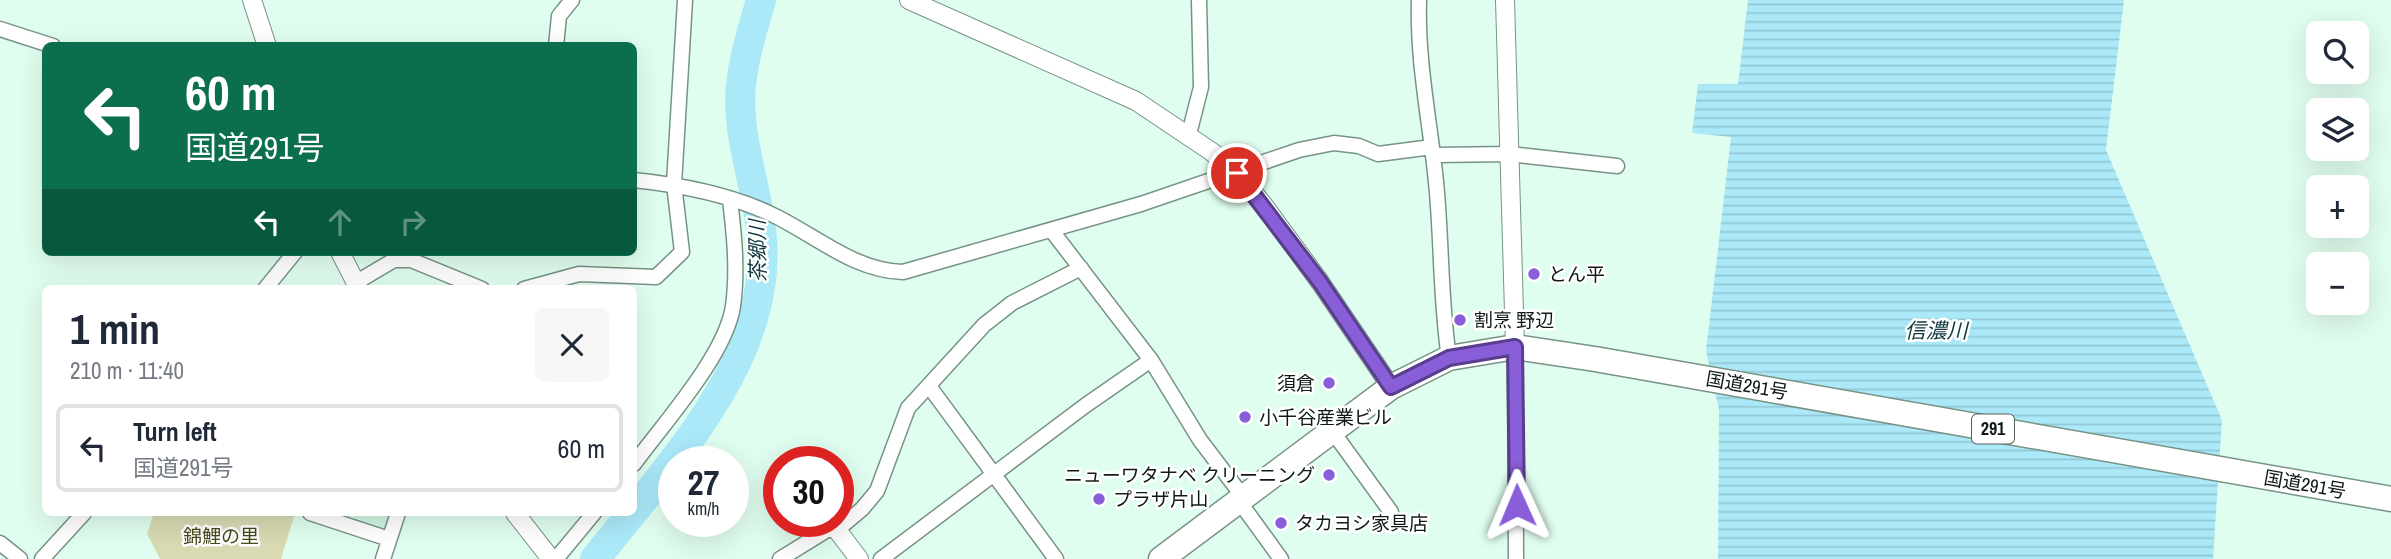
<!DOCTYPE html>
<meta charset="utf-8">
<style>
:root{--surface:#fff;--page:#f6f6f7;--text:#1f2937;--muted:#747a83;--line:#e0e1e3}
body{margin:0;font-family:"Archivo Narrow","Noto Sans JP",sans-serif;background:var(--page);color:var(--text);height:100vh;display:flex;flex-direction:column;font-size:26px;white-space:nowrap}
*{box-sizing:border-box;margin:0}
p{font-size:23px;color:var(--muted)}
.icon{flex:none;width:38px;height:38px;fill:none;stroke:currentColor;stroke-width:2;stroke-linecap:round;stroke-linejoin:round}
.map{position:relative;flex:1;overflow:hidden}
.side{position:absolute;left:42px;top:285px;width:595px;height:231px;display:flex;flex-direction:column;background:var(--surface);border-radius:10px;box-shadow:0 7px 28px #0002}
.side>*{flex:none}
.top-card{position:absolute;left:42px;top:42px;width:595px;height:214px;border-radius:10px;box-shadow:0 7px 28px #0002;background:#0b6e4f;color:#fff;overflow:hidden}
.tools{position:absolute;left:2306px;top:21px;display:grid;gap:14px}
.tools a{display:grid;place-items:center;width:63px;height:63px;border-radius:10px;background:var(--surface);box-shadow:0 7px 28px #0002;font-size:35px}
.speed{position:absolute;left:658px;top:446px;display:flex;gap:14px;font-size:35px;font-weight:700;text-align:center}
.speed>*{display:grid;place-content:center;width:91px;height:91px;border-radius:50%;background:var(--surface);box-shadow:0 7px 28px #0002;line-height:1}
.speed small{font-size:18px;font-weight:400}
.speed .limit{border:10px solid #d22;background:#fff;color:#111}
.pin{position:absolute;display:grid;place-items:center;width:60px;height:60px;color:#fff;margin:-30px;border:4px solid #fff;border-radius:50%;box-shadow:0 2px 7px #0007}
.me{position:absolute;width:77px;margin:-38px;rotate:359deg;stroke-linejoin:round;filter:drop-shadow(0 0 5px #0008)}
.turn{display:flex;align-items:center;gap:24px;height:147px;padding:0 28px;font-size:32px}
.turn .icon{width:91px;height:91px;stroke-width:2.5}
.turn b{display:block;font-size:49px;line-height:60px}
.lanes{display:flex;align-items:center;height:66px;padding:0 28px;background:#0003;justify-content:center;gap:35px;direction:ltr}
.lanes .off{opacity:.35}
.round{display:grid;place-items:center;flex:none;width:74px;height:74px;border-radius:10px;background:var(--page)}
.overview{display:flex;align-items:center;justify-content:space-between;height:119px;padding:0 28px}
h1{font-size:42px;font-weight:800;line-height:52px}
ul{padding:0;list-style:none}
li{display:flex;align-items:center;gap:21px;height:88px;margin:0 14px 10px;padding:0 14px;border:4px solid var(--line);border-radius:10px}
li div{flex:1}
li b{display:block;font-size:26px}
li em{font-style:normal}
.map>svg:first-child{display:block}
.built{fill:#cff6e2}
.garden{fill:#d8dab3}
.water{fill:url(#water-rules)}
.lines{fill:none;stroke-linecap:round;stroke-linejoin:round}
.river{stroke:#abe9f9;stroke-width:30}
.minor-casing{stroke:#779385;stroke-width:17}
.tertiary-casing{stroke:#779385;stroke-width:20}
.trunk-casing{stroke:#779385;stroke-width:27}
.minor{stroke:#fff;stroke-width:14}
.tertiary{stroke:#fff;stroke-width:18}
.trunk{stroke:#fff;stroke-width:24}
.route-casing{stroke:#583e8d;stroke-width:18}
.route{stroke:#885fd9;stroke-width:12}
.poi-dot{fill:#885fd9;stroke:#fff;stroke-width:2.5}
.labels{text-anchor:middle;stroke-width:5;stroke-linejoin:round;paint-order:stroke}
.shield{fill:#fff;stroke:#575f5b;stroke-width:2}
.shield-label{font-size:18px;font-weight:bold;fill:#0f1a15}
.poi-label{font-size:19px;fill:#0f1a15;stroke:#fff;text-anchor:start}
.street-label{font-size:19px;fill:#0f1a15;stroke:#fff}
.park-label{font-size:19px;fill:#484919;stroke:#fff}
.water-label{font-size:21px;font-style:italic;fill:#10363f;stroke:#fff}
</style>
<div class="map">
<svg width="2391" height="559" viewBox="0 0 2391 559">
<defs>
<pattern id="water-rules" width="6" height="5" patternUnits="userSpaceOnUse" patternTransform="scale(1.75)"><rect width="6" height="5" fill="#abe9f9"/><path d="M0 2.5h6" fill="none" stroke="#92c7d5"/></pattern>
</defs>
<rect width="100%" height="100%" fill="#e0feef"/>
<!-- built -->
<path class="built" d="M355,513H392L385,533L352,521Z"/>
<!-- garden -->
<path class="garden" d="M154,513H295L281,559H160L147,534Z"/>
<!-- water -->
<path class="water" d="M1748,0H2124L2106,150L2222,420L2213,559H1718L1719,410L1706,351L1731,137L1692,133L1698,84H1738Z"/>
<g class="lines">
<!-- river -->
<path class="river" d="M634,511C697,432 775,338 761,229C755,179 734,128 742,77C745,52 754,25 761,0
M595,559L632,513"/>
<!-- minor casing -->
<g class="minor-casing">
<path id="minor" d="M1419,0C1417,62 1430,121 1436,182C1442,241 1440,299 1449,358
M0,29L53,46
M556,46L559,16L572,0
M1189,134L1201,87L1199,0
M1434,155L1509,154L1617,166
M634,180C681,185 731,194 775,216C816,236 855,271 903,272L1141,204L1299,150L1334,143L1359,146L1378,154L1432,147
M1052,231L1151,360L1200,440L1244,498
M355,283L394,260H411L482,289
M265,289L295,252
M524,289L579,274L656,277L682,252L674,184L685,0
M1515,347L1516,559
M929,386L1056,559
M1333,432L1391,512
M634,464C663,424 726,355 733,306C738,270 734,234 730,199
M1239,501L1281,559
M310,513L389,539
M0,543L20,559
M42,559L84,513
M383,559L398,513
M556,559L594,513
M780,559L827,530H837L862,509L877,491L908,408L984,325L1012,303L1081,268
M881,559L1086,405L1151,360"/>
</g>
<!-- tertiary casing -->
<g class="tertiary-casing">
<path id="tertiary" d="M252,0L267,46
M909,0L1136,101L1212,152L1237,173L1262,203L1320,282L1391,387
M1505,0L1515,347
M340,252L359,289
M515,513L551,559
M837,530L859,559"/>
</g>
<!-- trunk casing -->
<g class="trunk-casing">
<path id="trunk" d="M1161,559L1391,387L1449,358L1515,347L1595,359L2391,499"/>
</g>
<!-- minor -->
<use href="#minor" class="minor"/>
<!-- tertiary -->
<use href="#tertiary" class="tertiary"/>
<!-- trunk -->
<use href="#trunk" class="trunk"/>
</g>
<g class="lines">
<!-- route casing -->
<g class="route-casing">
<path id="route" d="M1237,173L1320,282L1391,387L1449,358L1515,347L1517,505"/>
</g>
<!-- route -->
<use href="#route" class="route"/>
</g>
<!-- markers -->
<g class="poi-dot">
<circle cx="1534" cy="274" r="7"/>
<circle cx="1460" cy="320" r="7"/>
<circle cx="1329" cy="383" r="7"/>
<circle cx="1245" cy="417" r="7"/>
<circle cx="1329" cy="475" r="7"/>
<circle cx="1099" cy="499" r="7"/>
<circle cx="1281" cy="523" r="7"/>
</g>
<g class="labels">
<!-- shield labels -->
<rect class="shield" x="1972" y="414.5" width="42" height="29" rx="5"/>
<g class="shield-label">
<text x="1993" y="435">291</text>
</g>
<!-- poi labels -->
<g class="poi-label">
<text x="1548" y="281">とん平</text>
<text x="1474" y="327">割烹 野辺</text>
<text x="1315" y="390" text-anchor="end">須倉</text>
<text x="1259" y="424">小千谷産業ビル</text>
<text x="1315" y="482" text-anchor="end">ニューワタナベ クリーニング</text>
<text x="1113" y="506">プラザ片山</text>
<text x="1295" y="530">タカヨシ家具店</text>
</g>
<!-- street labels -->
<g class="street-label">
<text transform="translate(1747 385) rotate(10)" y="7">国道291号</text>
<text transform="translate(2305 484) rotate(10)" y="7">国道291号</text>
</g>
<!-- park labels -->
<g class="park-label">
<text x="221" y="543">錦鯉の里</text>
</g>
<!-- water labels -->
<g class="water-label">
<text transform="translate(758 251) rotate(-91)" y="7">茶郷川</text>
<text x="1936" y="338">信濃川</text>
</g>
</g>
</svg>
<div class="tools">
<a><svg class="icon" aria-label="search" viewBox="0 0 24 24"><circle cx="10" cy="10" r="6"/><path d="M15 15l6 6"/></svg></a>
<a><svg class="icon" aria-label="layers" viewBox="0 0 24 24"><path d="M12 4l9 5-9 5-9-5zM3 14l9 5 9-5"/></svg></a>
<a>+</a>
<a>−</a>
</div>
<div class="speed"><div>27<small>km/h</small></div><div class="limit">30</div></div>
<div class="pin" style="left:1237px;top:173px;background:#d93025"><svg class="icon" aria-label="arrive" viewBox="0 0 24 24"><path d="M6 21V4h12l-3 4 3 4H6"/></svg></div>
<svg class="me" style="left:1517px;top:505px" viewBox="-20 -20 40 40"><path d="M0-17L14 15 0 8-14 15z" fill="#885fd9" stroke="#fff" stroke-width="4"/></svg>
<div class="top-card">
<div class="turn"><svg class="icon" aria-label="left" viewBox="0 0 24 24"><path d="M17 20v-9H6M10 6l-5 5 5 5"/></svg><div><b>60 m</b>国道291号</div></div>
<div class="lanes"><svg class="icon" aria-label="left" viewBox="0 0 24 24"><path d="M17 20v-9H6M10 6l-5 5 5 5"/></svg><svg class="icon off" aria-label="ahead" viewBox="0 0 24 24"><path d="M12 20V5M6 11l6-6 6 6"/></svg><svg class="icon off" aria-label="right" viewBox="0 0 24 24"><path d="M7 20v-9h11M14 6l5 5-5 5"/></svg></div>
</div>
<section class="side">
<div class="overview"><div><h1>1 min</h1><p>210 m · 11:40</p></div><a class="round"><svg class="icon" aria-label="close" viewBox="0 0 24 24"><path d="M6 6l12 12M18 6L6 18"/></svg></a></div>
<ul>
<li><svg class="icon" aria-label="left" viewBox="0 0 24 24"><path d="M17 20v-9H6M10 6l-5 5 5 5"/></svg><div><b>Turn left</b><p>国道291号</p></div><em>60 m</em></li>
</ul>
</section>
</div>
